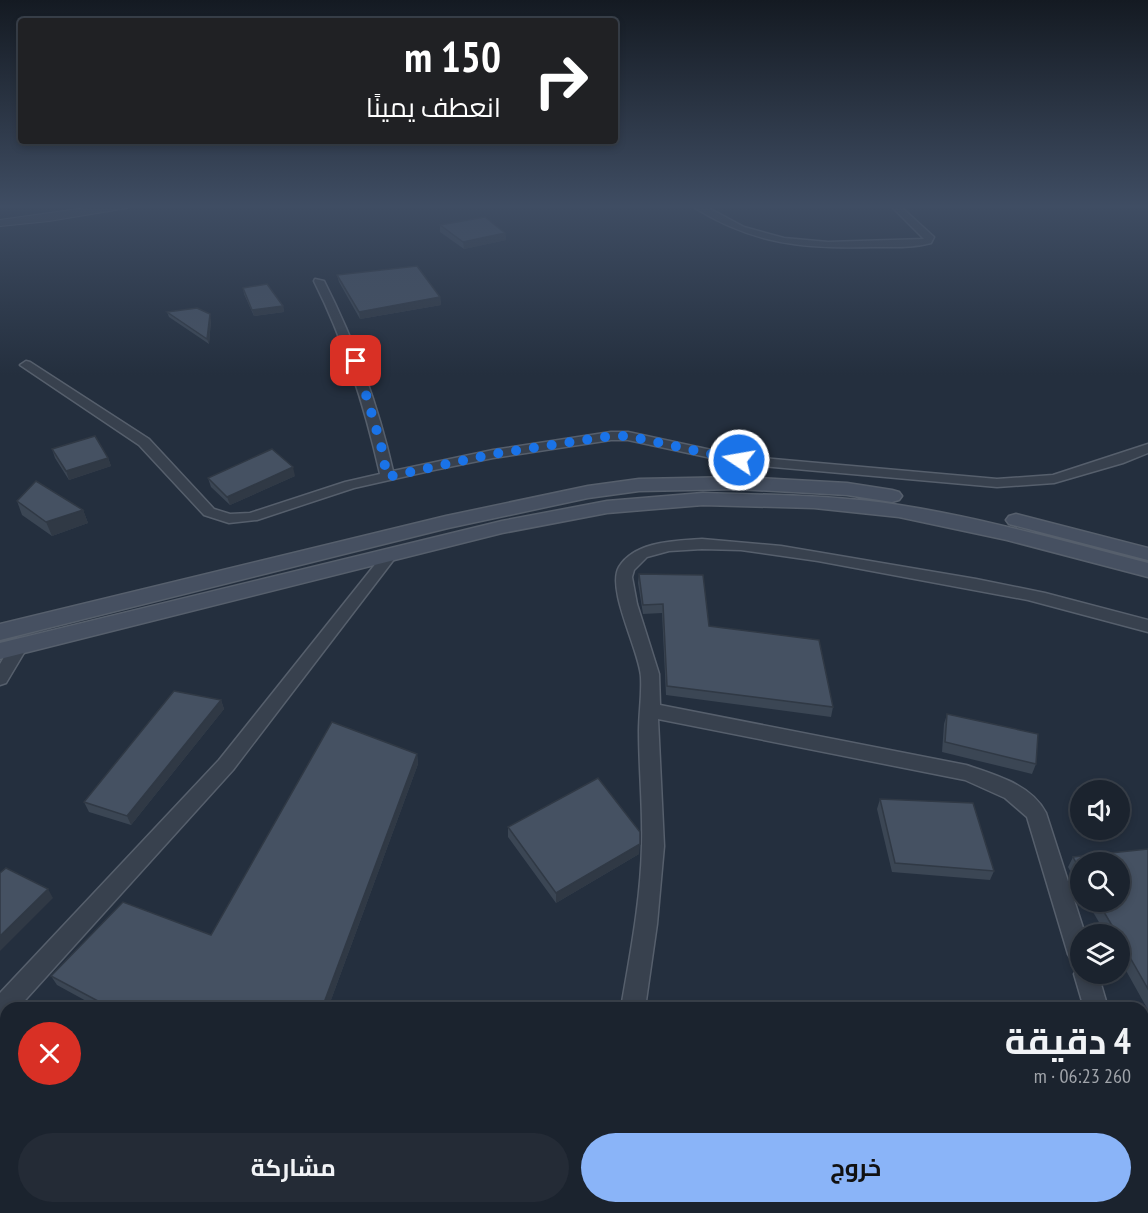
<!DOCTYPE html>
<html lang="ar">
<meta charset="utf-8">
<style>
:root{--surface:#1b232e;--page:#242b36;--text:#f1f3f6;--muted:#a0a4aa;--line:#39404a;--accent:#8ab4f8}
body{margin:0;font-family:"PT Sans Narrow",Cairo,sans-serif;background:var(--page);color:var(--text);direction:rtl;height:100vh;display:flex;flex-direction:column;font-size:22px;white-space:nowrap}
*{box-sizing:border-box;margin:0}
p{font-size:20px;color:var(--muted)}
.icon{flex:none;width:33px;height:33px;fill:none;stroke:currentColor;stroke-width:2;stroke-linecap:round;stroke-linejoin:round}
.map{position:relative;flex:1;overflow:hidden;direction:ltr}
.drawer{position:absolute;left:0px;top:1002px;width:1149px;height:212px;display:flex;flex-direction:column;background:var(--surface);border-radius:18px 18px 0 0;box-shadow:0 3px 9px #0003,0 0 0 2px var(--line);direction:rtl}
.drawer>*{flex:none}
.guide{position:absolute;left:18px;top:18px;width:600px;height:126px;border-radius:6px;box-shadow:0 3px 9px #0003,0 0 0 2px var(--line);direction:rtl;background:#202124;color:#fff;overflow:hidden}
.fabs{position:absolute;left:1070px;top:780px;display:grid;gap:12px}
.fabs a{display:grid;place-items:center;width:60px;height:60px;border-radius:50%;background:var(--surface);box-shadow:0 3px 9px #0003,0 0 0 2px var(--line);font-size:30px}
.pin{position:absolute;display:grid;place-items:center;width:51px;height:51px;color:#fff;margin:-26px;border-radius:12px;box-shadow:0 3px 9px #0006}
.me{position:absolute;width:66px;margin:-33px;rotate:282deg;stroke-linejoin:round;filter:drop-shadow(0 0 4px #0008)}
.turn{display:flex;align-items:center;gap:21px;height:126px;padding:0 18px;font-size:27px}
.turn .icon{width:78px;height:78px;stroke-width:2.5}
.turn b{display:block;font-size:42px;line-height:51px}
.round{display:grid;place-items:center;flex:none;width:63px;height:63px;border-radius:32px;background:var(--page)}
.head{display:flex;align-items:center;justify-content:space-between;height:102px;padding:0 18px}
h1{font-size:36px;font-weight:700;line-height:45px}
.action{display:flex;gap:12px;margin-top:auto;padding:12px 18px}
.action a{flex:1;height:69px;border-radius:36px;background:var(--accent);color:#111;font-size:24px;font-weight:700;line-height:69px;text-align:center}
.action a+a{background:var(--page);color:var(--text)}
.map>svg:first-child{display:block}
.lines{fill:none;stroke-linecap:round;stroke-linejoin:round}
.minor-casing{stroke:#565f6c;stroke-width:3}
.tertiary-casing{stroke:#565f6c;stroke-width:2}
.secondary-casing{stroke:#565f6c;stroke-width:3}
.minor{fill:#38414e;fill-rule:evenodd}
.tertiary{fill:#38414e;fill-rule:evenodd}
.secondary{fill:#465061;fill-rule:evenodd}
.wall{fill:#3b4654}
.shaded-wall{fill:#303945}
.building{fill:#455162;stroke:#303945;stroke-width:1.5}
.route{stroke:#1a73e8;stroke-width:10;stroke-dasharray:0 18}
</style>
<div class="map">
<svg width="1148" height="1213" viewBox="0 0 1148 1213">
<rect width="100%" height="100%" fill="#242f3e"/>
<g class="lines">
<!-- minor casing -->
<g class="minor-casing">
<path id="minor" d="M694,205H703L744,227L784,238L828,242L924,239L890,205H899L934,237L931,243C912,248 892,247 872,247C804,249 753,244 695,208Z
M315,279L324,281C355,342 378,405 393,471L493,450L611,432H628L739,456L997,479L1053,475L1148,444V453L1123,463L1054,483L997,487L739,464L628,440H611L493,458L434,470L354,488L257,520L229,523L204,515L139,445L20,365L26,361L30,362L149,439L214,509L230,514L250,513L345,482L380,474C365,407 345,343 314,281Z
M702,539L781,546L976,579L1045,593L1148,620V632L1028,600L818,561L741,550L702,549L669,551L647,557L634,570L632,577L637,604L659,674L660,705L966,765C995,775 1031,784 1046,813L1085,934H1080V964L1072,961L1068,954L1027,817L1005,798L965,780L658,719L664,846L657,924L645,1008H621C630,955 641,900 642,845C643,807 639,769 639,731C639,713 642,696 641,677C640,652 606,589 619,567C635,541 675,541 702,539Z
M390,550L395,552L398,555L395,558L233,770L18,1008H6V1019L0,1021V993L219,760L385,552Z
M19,640L25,642L28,646L6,683L0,685V664L13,642Z
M1080,965V974H1098L1108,1008H1084L1074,974Z
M1143,1152L1148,1154V1200L1143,1198Z
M569,1208H597L596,1213H568Z"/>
</g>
<!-- tertiary casing -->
<g class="tertiary-casing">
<path id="tertiary" d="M107,205H133L127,208L49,221L0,226V220Z"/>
</g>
<!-- secondary casing -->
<g class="secondary-casing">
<path id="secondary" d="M738,477L847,483L892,490L899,492L902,496L899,500L892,502L847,495L738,489L639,491L588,498L448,528L0,640V624L446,516L588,486L639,479Z
M703,493C768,495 834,495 899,505C983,518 1066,542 1148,563V577L1007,540L899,517L814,508L703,505L607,513L502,533L0,659V643L502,521L607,501Z
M1016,514L1148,548V560L1009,524L1006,520L1009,516Z"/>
</g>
<!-- minor -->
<use href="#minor" class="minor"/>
<!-- tertiary -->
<use href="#tertiary" class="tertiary"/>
<!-- secondary -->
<use href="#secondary" class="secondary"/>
</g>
<!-- wall -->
<path class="wall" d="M440,225L505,233L506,240L464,249L440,232Z
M337,275L440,297L441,305L360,319L339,282Z
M243,288L283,306L284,312L254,316L244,294Z
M167,312L211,320L209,344L169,317Z
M52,449L108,458L111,466L69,480L55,458Z
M295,476L230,505L211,487L208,478Z
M17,501L83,510L88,523L52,536L22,515Z
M639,574L709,626L833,707L831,717L666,695L662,613L643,614L638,583Z
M221,700L224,709L131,825L89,812L84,802Z
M947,714L1036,764L1032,774L942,752L944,724Z
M417,754L418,764L328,1008H99L57,985L51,976L211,935Z
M880,799L994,871L990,880L892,872L877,809Z
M508,827L639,854L556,903L508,837Z
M1148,849V1010L1119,958V934H1106L1087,902H1119L1080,862V888L1068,867L1073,857Z"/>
<!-- shaded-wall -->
<path class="shaded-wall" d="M505,233L506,240L464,249L463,242Z
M440,297L441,305L360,319L359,312Z
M283,306L284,312L254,316L252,310Z
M210,314L211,320L209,344L207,339Z
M108,458L111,466L69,480L66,471Z
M293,467L295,476L230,505L227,497Z
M83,510L88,523L52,536L46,522Z
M221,700L224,709L131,825L127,816Z
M417,754L418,764L328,1008H322Z
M640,844L639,854L556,903V893Z
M48,889L53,898L0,951V936Z
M171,1208H183L179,1213H167Z"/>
<!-- building -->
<path class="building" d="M485,217L505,233L463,242L440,225Z
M417,266L440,297L359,312L337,275Z
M267,284L283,306L252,310L243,288Z
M197,308L210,314L207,339L167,312Z
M95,436L108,458L66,471L52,449Z
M272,449L293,467L227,497L208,478Z
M36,481L83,510L46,522L17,501Z
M639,574L703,575L709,626L819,640L833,707L667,686L663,604L643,605Z
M174,691L221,700L127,816L84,802Z
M947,714L1038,734L1036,764L945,742Z
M332,722L417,754L322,1008H111L51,976L123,902L211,935Z
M598,778L640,832V844L556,893L508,827Z
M880,799L973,803L994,871L895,863Z
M1148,849V989L1119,938V934H1117L1098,902H1119V862H1080V870L1073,857Z
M6,868L48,889L0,936V873Z
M6,1208H171L167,1213H2Z
M356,1208H549L548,1213H353Z"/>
<!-- sky -->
<linearGradient id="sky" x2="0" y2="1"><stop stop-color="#141a22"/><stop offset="0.55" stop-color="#3f4d63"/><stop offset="1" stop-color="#3f4d63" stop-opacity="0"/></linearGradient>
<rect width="1148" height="375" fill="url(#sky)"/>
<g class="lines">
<!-- route -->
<path class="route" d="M356,361L381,445L387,477L493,454L611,436H628L739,460"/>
</g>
</svg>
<div class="fabs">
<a><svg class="icon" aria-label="sound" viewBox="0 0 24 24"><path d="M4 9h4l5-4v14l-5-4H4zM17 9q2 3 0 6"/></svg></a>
<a><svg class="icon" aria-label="search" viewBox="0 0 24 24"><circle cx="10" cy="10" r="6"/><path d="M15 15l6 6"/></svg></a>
<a><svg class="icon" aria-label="layers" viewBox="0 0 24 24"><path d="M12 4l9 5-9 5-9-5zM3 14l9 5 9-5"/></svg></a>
</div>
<div class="pin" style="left:356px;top:361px;background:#d93025"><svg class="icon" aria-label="arrive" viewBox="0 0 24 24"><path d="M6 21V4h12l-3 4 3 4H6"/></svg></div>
<svg class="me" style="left:739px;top:460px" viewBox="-20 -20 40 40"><circle r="17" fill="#1a73e8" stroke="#fff" stroke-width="3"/><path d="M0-11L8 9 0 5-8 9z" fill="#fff"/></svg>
<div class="guide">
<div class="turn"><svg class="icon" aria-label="right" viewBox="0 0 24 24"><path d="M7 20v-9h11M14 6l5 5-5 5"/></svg><div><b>150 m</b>انعطف يمينًا</div></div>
</div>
<section class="drawer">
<div class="head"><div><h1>4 دقيقة</h1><p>260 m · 06:23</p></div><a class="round" style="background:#d93025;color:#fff"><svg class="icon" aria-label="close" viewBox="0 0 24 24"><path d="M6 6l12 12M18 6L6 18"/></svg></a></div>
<div class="action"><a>خروج</a><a>مشاركة</a></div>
</section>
</div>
